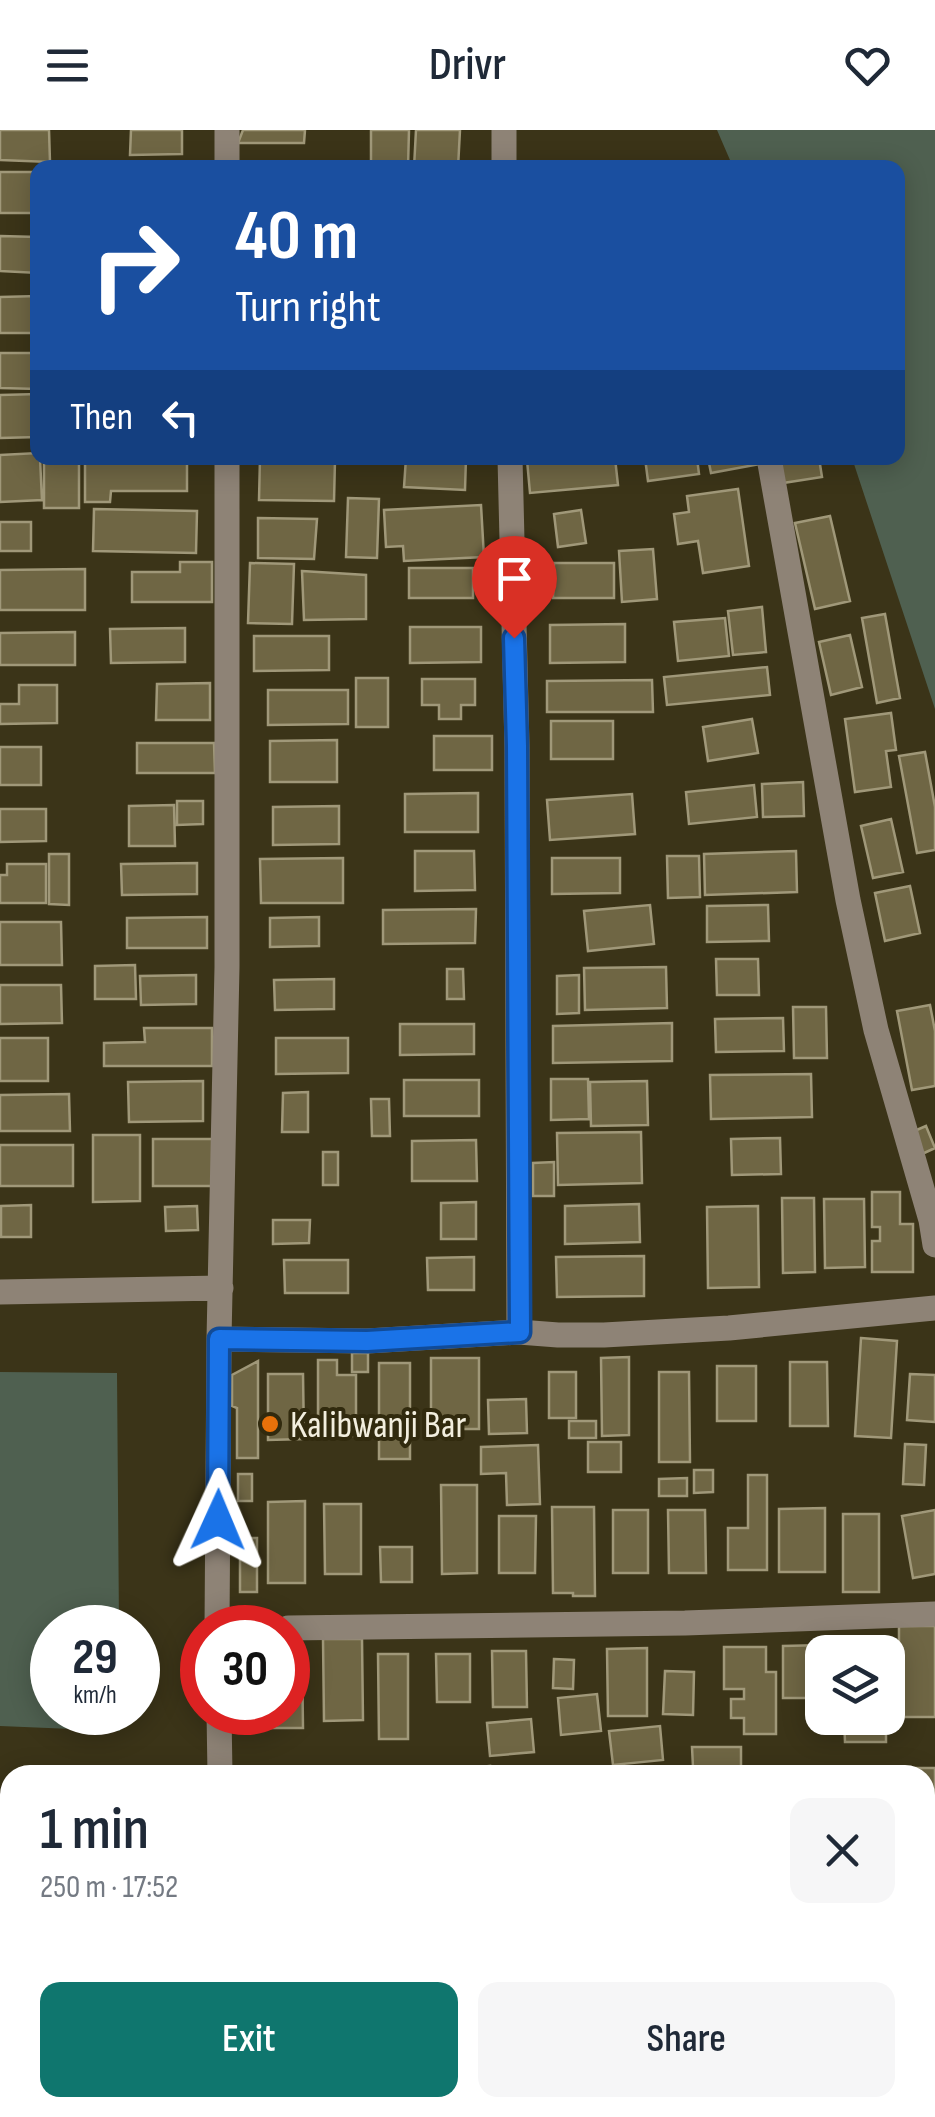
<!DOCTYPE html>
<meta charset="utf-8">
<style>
:root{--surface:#fff;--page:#f6f6f7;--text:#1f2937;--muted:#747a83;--accent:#0f766e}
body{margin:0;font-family:"Sofia Sans Condensed",sans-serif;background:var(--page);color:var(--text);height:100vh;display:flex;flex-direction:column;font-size:38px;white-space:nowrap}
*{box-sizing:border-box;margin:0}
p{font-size:32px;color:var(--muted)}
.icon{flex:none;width:55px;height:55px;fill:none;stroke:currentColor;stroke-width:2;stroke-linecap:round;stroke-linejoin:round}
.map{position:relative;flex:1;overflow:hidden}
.drawer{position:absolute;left:0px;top:1635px;width:935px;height:352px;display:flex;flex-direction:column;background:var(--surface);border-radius:30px 30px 0 0;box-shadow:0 5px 25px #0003}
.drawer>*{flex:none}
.guide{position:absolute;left:30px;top:30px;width:875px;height:305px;border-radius:20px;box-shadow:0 5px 25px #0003;background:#1a4fa0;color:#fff;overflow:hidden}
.fabs{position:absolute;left:805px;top:1505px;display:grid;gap:20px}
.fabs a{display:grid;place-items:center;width:100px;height:100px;border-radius:20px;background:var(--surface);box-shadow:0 5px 25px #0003;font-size:50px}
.speed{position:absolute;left:30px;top:1475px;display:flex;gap:20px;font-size:50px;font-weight:700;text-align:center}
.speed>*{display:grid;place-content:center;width:130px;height:130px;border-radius:50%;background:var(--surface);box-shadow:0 5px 25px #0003;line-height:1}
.speed small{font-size:25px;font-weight:400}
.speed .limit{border:15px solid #d22;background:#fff;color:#111}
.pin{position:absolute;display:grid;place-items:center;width:85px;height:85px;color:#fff;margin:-102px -42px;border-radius:50% 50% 50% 0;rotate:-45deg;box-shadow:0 0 10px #0007}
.pin .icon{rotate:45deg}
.me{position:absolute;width:110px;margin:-55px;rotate:1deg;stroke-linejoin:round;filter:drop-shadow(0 0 8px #0008)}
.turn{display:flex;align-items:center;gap:35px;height:210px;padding:0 40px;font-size:45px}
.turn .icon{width:130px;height:130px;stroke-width:2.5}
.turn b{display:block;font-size:70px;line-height:85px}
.then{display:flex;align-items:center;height:95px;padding:0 40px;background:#0003;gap:20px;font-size:38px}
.round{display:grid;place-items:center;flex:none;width:105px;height:105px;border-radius:20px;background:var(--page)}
.summary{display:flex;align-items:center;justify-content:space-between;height:170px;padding:0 40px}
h1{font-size:60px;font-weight:600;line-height:75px}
.primary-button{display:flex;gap:20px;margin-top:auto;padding:20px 40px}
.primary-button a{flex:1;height:115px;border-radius:20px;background:var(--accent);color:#fff;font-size:40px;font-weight:600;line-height:115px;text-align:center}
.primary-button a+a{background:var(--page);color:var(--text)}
header{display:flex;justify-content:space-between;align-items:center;height:130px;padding:0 40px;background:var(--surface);font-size:45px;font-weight:600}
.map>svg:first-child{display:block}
.green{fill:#4f6050}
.building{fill:#6f6644;stroke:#a09879;stroke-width:2.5}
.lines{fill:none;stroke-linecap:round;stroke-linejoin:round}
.minor{stroke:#8e8376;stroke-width:25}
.route-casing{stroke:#114b97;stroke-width:25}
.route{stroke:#1a73e8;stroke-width:18}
.food-dot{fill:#e8710a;stroke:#312a0e;stroke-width:4}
.labels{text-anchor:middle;stroke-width:8;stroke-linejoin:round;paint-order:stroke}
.poi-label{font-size:38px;fill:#f2eede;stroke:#312a0e;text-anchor:start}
</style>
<header><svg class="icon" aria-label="menu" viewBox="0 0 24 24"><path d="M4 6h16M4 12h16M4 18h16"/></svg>Drivr<svg class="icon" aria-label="heart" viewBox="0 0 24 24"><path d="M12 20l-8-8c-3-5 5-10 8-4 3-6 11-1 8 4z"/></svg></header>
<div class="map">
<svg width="935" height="1987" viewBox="0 0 935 1987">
<rect width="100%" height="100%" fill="#3b3418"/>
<!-- green -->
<path class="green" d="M717,0H935V579L852,328H898V38L733,37Z
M0,1242L117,1243L119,1497L52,1498V1582L120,1583V1601L0,1596Z"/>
<!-- building -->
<path class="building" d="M0,0H49L50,32L0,30Z
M131,0H182V24L130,25Z
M243,0H305L304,13H238Z
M371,0H409L408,38H371Z
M416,0H460L458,38H414Z
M0,42H38V83H0Z
M0,106L38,107V143L0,141Z
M38,166V203H0V167Z
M0,223H38V259L0,258Z
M38,264V307L0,308V265Z
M38,323V328H40L42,370L0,372V325Z
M85,328H187V361H111L110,372H85Z
M260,328L335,330L334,371L259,370Z
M406,328H466L465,360L404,357Z
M549,328H615L618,355L530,363L527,330Z
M645,328H697L699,344L648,351Z
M708,328H759L760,334L711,343Z
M795,328H819L822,347L783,353L779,330Z
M44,329H79V378H44Z
M738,359L749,436L703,443L698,411L678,414L674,384L689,382L687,366Z
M348,368L379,369L377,428L346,427Z
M481,375L484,427L404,431L403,416L386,417L384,380Z
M94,379L197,381L196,423L93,421Z
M581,380L586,413L558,417L554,384Z
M830,386L850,471L815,479L795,393Z
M258,388L317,389L314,429L258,428Z
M0,392H31V421H0Z
M653,419L657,469L622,472L619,421Z
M180,432H212V472H132V442H180Z
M250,433L294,434L292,494L248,493Z
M554,433H614V468H553Z
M409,438H473V468H409Z
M85,439V480H0V440Z
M302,441L366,445V489L304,490Z
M762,477L766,522L733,525L728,481Z
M885,484L900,568L877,573L862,488Z
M725,488L729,526L678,531L674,492Z
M625,494V532L550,533V495Z
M410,497H481V532L410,533Z
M185,498V532L111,533L110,499Z
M75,502V535H0V503Z
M850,505L862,557L831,565L819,512Z
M254,506H329V540L254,541Z
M767,537L770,565L667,575L664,547Z
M356,548H388V597H356Z
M422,549H475V575H461V589H439V575H422Z
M652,550L653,582H547V551Z
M210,553V590H156L157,554Z
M19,555H57V593L0,594V574H19Z
M268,560H348V594L268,595Z
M891,583L896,620L886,621L891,657L855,662L845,589Z
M752,589L758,623L708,631L703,597Z
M551,591H613V629H551Z
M434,606H492V640H434Z
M337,610V652H270V611Z
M137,613H214L215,643H137Z
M0,617H41V655H0Z
M925,622L935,677V720L917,723L899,626Z
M803,652L804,686L763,687L762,654Z
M754,655L757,687L689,694L686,662Z
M478,663V702H405V664Z
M632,664L635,704L550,710L547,670Z
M177,671H203V694L177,695Z
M174,675L175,716H129V676Z
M339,676V714L273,715V677Z
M0,679H46V711L0,712Z
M891,689L903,742L873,748L861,696Z
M415,721H474L475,760L415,761Z
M796,721L797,762L705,765L704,724Z
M49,724H69V775L49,774Z
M667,726H699L700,767L668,768Z
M343,728V773H261L260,729Z
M552,728H620V763L552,764Z
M197,733V764L122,765L121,734Z
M7,734H46V773H0V745H7Z
M910,756L920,803L885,811L875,763Z
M650,775L654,814L588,821L584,781Z
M768,775L769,811L707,812V776Z
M476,779L475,813L383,814V780Z
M207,787V818H127V788Z
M319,787V816L270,817V788Z
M0,792H61L62,835H0Z
M716,829H758L759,865H717Z
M135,835L136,869H95V836Z
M666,837L667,878L585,880L584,838Z
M447,839H463L464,869H447Z
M196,845V874L141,875L140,846Z
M579,845V883L557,884V846Z
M334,849V879L275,880L274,850Z
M0,855H61L62,893L0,894Z
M930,875L935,901V956L912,960L897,881Z
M793,877H826L827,928H794Z
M783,888L784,921L716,922L715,889Z
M672,893V931L553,933V896Z
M400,894H474V924L400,925Z
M144,898H212V936H104V913L145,912Z
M0,908H48V951H0Z
M276,908H348V943L276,944Z
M811,944L812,987L711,989L710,945Z
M551,949H588L589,989L551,990Z
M404,950H479V986H404Z
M203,951V991L129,992L128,952Z
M647,951L648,995L591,996L590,952Z
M308,962V1002H282L283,963Z
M69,964L70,1001H0V965Z
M371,969H389L390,1006H372Z
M926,996L935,1018L922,1024L912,1002Z
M641,1002L642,1053L558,1055L557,1003Z
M93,1005H140V1071L93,1072Z
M780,1008L781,1044L732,1045L731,1009Z
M153,1009H213V1056H153Z
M476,1010L477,1051H412V1011Z
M0,1015H73V1056H0Z
M323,1022H338V1055H323Z
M554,1032V1066H533V1033Z
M872,1062H900V1094H913V1142H872V1111H880V1097H872Z
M782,1068H814L815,1142L783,1143Z
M824,1069H864L865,1137L825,1138Z
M476,1072V1109H441V1073Z
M639,1074L640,1112L565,1114V1076Z
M31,1075V1107H1V1076Z
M197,1076L198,1100L166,1101L165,1077Z
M758,1076L759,1157L708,1158L707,1077Z
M273,1090H310L309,1113L273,1114Z
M644,1126V1166L557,1167L556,1127Z
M474,1127V1160H428L427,1128Z
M284,1130H348V1163H285Z
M861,1208L897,1211L891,1308L855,1306Z
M352,1223H368V1242H352Z
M629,1227V1305L602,1306L601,1228Z
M431,1228H479V1299H431Z
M318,1230H337V1245H356V1306H318Z
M258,1231V1328H237V1278L232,1276V1245Z
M790,1232H827L828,1296H790Z
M379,1233H410V1329H379Z
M717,1236H756V1291H717Z
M549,1242H576V1288H549Z
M659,1242H689L690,1332H659Z
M268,1244H303L304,1309L268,1310Z
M910,1244L935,1245V1292L907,1290Z
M526,1269L527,1303L489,1304L488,1270Z
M569,1291H596V1308H569Z
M588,1312H621V1342H588Z
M905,1314L926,1315L924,1355L903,1354Z
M538,1315L540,1374L507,1375L506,1343L481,1344V1317Z
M694,1340H713V1362L694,1363Z
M238,1344H252V1371H238Z
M748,1345H767V1440H728V1398H748Z
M687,1348V1366H659V1349Z
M441,1355H477V1443L442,1444Z
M305,1371V1453H268V1372Z
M324,1374H361V1444H325Z
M552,1377H594L595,1466H573V1463H553Z
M825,1378V1442H779V1379Z
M613,1380H648V1443H613Z
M668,1380H705L706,1443H669Z
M935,1380V1444L913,1448L902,1386Z
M843,1384H879V1462H843Z
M499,1386H536L535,1443H499Z
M240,1408H257V1462H240Z
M380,1417H412V1452H381Z
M899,1496H935V1587H899Z
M323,1509H362L363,1590L324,1591Z
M823,1515L822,1568H783V1516Z
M724,1517H766V1542H776V1604H744V1588H731V1569H744V1559H724Z
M647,1518V1586H608L607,1519Z
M288,1520H302L303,1598H266V1582H288Z
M492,1521H526L527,1577H493Z
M378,1524H408V1609H379Z
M436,1524H470V1572H437Z
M554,1529L574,1530L573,1559L553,1558Z
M665,1541L694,1542L693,1585L663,1584Z
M597,1564L601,1601L561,1605L558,1568Z
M844,1588H886V1612H845Z
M531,1589L534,1622L490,1626L487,1593Z
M660,1596L663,1630L613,1635L609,1601Z
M692,1617H741V1637H693Z
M490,1636V1645H446L445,1641Z
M915,1638H935V1732H925V1645H915Z
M935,1798V1866H925V1799Z
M925,1940H935V1987H911V1978H925Z
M272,1978H310V1987H272Z
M333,1978H364V1987H333Z
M393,1978H423V1987H393Z
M456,1978H487V1987H456Z
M512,1978H542V1987H512Z
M621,1978H654V1987H621Z
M673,1978H719L718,1987H673Z
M737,1978H773V1987H738Z
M797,1978H828V1987H797Z
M850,1978H890V1987H850Z"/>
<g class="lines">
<!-- minor -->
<path class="minor" d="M227,0V38
M504,0V38
M510,328L517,617L519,1202
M769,328L848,770L876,900L931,1090L935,1115
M0,1162L221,1158
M219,1209L367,1211L519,1202L558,1205H604L729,1198L935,1178
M217,1498L219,1209L227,837V328
M288,1498L685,1493L935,1484
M219,1582L220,1645
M0,1676H10
M925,1769H935
M231,1987V1978"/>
</g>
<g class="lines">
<!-- route casing -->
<g class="route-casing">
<path id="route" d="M218,1390L219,1209L367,1211L520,1202L517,616L514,508"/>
</g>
<!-- route -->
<use href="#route" class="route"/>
</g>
<!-- markers -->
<circle class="food-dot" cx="270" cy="1294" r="10"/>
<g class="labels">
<!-- poi labels -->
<g class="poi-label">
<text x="290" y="1307">Kalibwanji Bar</text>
</g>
</g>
</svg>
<div class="fabs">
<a><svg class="icon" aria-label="layers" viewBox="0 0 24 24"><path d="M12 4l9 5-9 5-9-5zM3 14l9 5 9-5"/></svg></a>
</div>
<div class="speed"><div>29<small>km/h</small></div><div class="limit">30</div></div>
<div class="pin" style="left:514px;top:508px;background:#d93025"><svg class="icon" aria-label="arrive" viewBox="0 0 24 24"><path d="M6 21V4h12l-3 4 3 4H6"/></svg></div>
<svg class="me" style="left:218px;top:1390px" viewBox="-20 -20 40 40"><path d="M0-17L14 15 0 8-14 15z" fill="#1a73e8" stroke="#fff" stroke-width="4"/></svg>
<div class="guide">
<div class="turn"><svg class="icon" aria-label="right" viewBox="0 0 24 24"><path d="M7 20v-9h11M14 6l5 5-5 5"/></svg><div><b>40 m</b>Turn right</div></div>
<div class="then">Then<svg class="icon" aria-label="left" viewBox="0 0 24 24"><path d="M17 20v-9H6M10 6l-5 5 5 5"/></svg></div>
</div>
<section class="drawer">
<div class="summary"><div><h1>1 min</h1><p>250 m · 17:52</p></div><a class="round"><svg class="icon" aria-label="close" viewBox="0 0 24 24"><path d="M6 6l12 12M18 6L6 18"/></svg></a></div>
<div class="primary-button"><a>Exit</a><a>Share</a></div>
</section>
</div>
